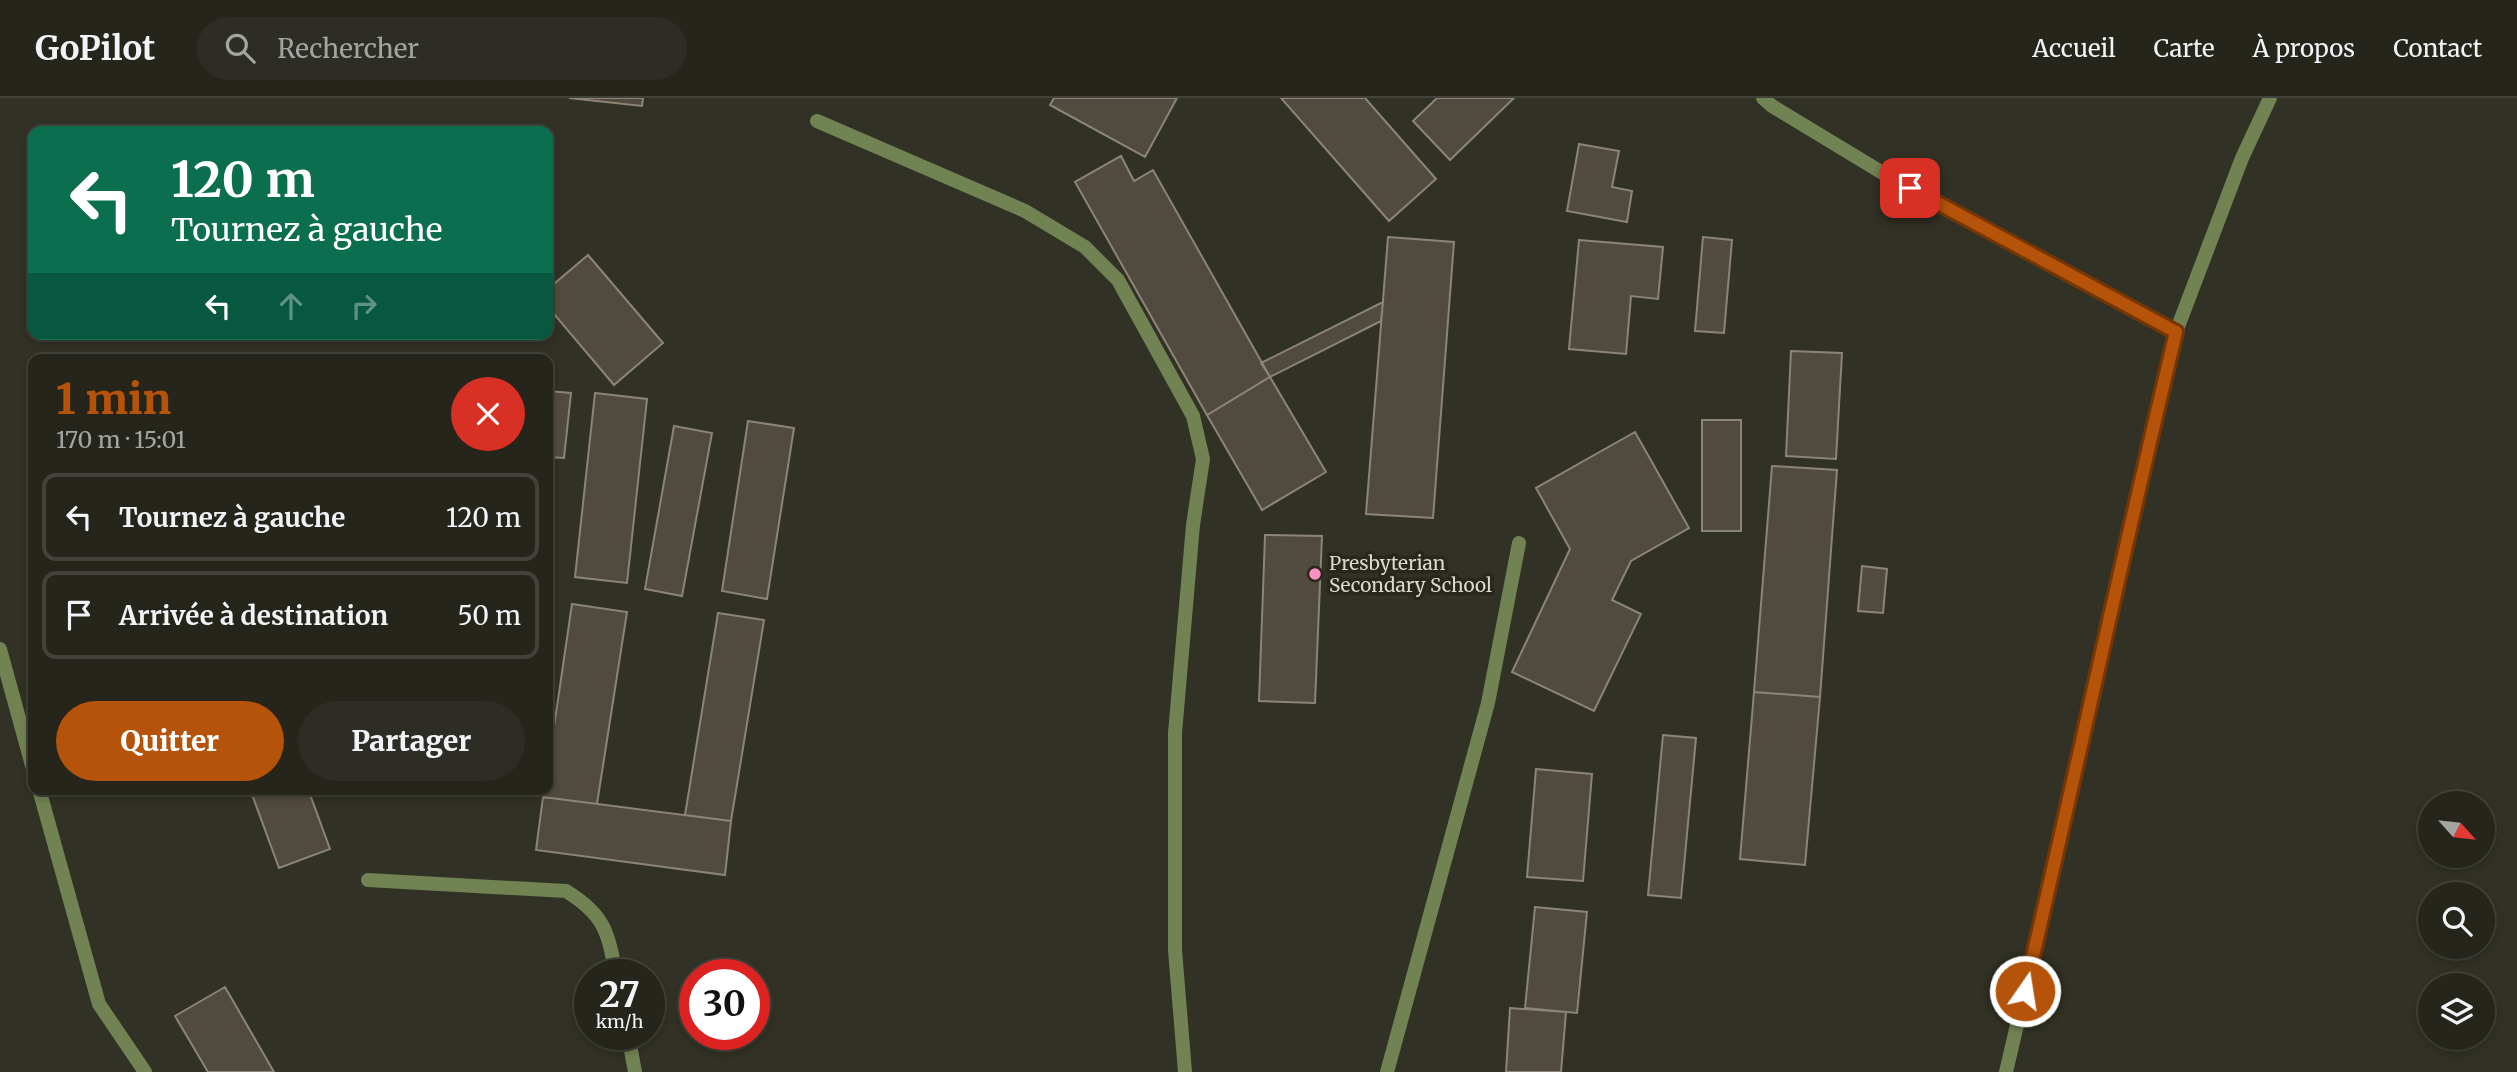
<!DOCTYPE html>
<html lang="fr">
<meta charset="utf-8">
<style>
:root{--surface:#26251c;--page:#2e2d25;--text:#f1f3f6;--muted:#a4a5a3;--line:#42423b;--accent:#b45309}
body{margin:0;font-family:Merriweather,serif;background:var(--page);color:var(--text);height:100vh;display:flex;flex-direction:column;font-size:26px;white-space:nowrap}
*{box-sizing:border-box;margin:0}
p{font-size:23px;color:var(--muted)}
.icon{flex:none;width:38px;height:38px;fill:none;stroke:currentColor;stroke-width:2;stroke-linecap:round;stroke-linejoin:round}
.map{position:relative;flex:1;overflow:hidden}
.sheet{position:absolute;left:28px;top:256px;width:525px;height:441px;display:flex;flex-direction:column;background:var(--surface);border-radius:14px;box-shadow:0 4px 10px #0003,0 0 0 2px var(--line)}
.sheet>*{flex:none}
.guide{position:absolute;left:28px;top:28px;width:525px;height:214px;border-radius:14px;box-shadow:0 4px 10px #0003,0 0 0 2px var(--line);background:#0b6e4f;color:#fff;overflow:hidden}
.needle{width:46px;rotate:117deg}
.controls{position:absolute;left:2418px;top:693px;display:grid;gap:14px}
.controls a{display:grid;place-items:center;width:77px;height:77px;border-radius:50%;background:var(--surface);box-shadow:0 4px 10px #0003,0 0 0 2px var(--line);font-size:35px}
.speed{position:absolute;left:574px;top:861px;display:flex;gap:14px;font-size:35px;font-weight:700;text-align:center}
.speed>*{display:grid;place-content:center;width:91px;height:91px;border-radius:50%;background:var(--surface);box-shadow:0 4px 10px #0003,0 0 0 2px var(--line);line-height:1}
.speed small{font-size:18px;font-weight:400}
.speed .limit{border:10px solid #d22;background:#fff;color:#111}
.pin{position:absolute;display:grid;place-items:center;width:60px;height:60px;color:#fff;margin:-30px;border-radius:14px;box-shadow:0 4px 10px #0006}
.me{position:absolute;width:77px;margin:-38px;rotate:13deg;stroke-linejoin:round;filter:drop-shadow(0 0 5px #0008)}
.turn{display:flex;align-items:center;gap:24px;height:147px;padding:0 28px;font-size:32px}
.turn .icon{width:91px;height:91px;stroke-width:2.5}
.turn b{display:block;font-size:49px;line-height:60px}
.lanes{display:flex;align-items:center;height:66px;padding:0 28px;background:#0003;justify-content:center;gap:35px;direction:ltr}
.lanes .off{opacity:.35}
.round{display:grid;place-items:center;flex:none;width:74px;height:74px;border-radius:37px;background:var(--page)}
.overview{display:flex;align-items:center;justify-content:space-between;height:119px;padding:0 28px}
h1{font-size:42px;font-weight:800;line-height:52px;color:var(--accent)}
.button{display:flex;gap:14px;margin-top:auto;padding:14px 28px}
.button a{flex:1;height:80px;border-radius:42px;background:var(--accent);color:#fff;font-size:28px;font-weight:800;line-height:80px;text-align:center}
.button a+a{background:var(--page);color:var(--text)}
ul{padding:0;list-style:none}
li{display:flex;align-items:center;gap:21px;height:88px;margin:0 14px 10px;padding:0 14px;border:4px solid var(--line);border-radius:14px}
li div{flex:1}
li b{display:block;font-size:26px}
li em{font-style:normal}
header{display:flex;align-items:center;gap:42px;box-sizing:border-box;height:98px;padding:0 35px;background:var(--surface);border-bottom:2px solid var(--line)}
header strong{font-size:33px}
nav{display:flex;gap:38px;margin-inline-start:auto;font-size:24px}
.search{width:490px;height:63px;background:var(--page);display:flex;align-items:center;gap:18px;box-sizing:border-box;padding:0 24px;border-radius:38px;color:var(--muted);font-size:26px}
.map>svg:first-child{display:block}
.building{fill:#514a3e;stroke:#8c8477;stroke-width:2}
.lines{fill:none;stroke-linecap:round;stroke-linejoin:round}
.minor{stroke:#728353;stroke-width:14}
.route-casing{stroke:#753606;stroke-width:18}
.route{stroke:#b45309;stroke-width:12}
.poi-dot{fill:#fc8fc2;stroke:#28271b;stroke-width:2.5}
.labels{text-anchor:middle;stroke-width:7;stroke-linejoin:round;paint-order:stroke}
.poi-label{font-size:19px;fill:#dad9d2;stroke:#28271b;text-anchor:start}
</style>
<header>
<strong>GoPilot</strong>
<div class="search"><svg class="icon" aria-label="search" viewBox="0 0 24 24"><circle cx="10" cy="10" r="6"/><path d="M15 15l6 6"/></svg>Rechercher</div>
<nav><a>Accueil</a><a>Carte</a><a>À propos</a><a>Contact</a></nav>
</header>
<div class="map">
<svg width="2517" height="974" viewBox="0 0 2517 974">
<rect width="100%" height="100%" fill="#323125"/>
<!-- building -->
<path class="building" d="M569,0H643L642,8Z
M1054,0H1177L1145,59L1050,7Z
M1281,0H1365L1436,81L1389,123Z
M1437,0H1514L1450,62L1413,23Z
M1579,46L1619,53L1612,89L1632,93L1627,124L1567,113Z
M1121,58L1134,83L1153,72L1270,279L1207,317L1075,84Z
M1388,139L1454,144L1433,420L1366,416Z
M1703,139L1732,142L1724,235L1695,233Z
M1579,142L1663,149L1658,201L1631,198L1626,256L1569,251Z
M588,157L663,245L614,287L548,209V191Z
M1383,204L1381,223L1270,279L1261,265Z
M1791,253L1842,255L1836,361L1786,358Z
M1270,279L1326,374L1262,412L1207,317Z
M548,293L571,295L564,360L548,359Z
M595,295L647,301L627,485L575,479Z
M1702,322H1741V433H1702Z
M748,323L794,330L767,501L722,493Z
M674,328L712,335L682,498L645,491Z
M1635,334L1689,430L1631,463L1612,502L1641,516L1594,613L1512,574L1570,451L1536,390Z
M1772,368L1837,372L1820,599L1754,594Z
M1265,437L1322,438L1315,605L1259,603Z
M1862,468L1887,471L1883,515L1858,513Z
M572,506L627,514L597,706L543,699L545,691H548V670Z
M718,515L764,522L731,723L685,717Z
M1754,594L1820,599L1805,767L1740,761Z
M1663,637L1696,640L1681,800L1648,797Z
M1536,671L1592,676L1583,783L1527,779Z
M250,691H308L330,751L279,770Z
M543,699L731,723L725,777L536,752Z
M1535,809L1587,814L1577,915L1525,910Z
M225,889L274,974H208L175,918Z
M1510,910L1566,914L1561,974H1506Z"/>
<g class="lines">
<!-- minor -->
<path class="minor" d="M1763,0L1772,8L1886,77L2176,234
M817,23L1025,113L1085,149L1118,182L1193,318L1203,361L1193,427L1175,635V852L1185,974
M0,551L33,671
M39,691L99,906L145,974
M368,782L566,793C605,817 608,834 616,877
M628,936L635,974
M1387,974L1488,605L1519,445
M2006,974L2094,597L2121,465L2176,234L2242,60L2270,0"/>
</g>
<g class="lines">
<!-- route casing -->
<g class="route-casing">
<path id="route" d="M1910,90L2176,234C2123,454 2076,674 2025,893"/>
</g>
<!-- route -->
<use href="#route" class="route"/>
</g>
<!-- markers -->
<circle class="poi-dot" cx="1315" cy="476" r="7"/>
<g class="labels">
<!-- poi labels -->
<g class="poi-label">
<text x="1329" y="472">Presbyterian<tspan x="1329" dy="22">Secondary School</tspan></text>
</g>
</g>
</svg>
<div class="controls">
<a><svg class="needle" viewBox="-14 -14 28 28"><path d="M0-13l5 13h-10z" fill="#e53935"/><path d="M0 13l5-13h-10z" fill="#a4a5a3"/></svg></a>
<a><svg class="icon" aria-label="search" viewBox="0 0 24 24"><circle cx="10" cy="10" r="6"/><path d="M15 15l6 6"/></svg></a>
<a><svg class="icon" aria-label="layers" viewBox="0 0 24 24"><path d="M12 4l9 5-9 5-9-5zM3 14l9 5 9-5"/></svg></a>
</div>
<div class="speed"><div>27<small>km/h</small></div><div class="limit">30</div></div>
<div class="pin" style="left:1910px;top:90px;background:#d93025"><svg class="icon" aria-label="arrive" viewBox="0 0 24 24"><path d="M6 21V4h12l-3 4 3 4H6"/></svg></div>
<svg class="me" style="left:2025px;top:893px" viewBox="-20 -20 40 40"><circle r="17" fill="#b45309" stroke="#fff" stroke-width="3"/><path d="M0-11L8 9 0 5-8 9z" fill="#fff"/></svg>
<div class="guide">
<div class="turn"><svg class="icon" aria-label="left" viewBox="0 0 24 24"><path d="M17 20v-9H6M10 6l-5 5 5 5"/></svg><div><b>120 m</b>Tournez à gauche</div></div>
<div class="lanes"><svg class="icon" aria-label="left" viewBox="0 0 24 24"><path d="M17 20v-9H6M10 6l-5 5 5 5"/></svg><svg class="icon off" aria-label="ahead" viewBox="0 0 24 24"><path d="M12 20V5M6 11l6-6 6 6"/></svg><svg class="icon off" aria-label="right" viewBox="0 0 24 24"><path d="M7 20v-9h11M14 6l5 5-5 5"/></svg></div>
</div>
<section class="sheet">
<div class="overview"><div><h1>1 min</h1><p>170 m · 15:01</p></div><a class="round" style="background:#d93025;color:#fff"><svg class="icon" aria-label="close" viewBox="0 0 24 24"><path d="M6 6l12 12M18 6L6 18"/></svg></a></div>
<ul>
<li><svg class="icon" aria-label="left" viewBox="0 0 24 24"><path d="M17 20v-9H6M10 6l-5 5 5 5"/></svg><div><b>Tournez à gauche</b></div><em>120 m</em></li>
<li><svg class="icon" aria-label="arrive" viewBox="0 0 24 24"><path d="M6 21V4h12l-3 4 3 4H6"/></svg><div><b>Arrivée à destination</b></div><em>50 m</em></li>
</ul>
<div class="button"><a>Quitter</a><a>Partager</a></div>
</section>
</div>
